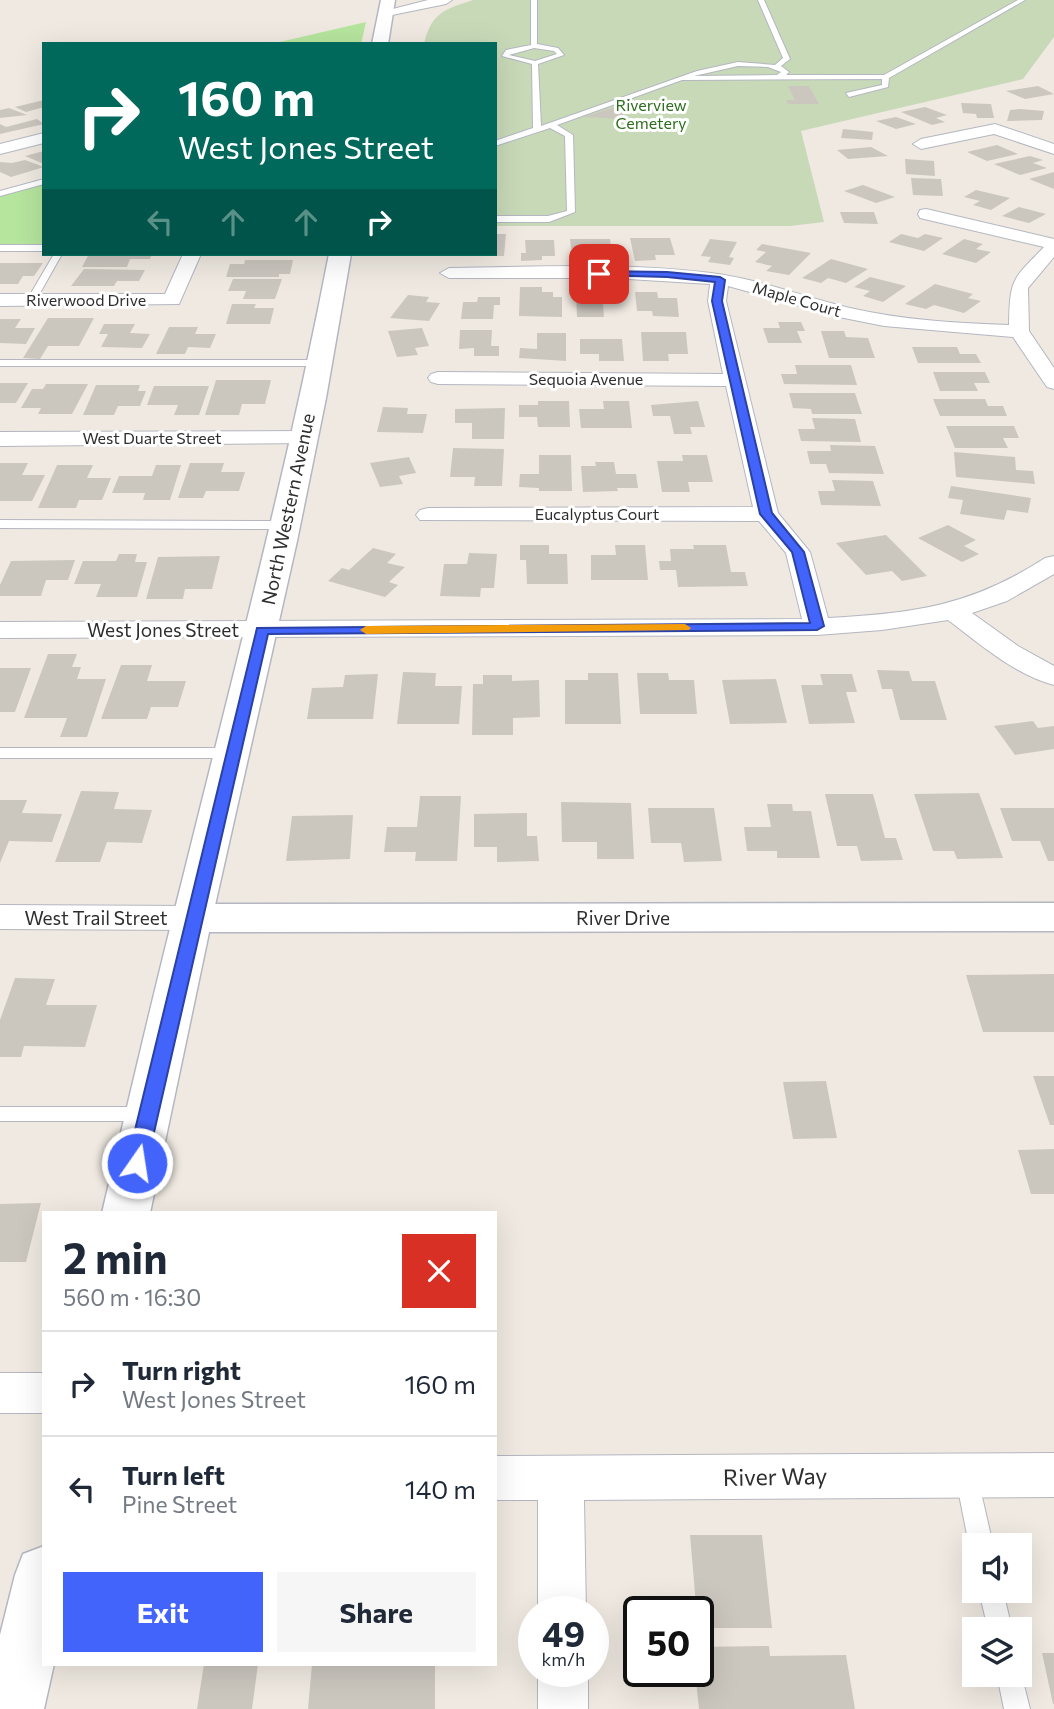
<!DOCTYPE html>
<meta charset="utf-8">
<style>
:root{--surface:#fff;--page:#f6f6f7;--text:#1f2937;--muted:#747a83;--line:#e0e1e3;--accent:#4264fb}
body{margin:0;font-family:Commissioner,sans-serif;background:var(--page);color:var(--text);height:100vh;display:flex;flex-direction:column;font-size:26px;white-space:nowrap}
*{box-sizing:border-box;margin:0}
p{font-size:23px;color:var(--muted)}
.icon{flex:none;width:38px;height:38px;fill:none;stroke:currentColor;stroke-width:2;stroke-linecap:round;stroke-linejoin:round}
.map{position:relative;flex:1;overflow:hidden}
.drawer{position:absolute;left:42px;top:1211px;width:455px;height:455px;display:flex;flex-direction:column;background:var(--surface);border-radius:0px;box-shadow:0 7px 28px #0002}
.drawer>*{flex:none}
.hud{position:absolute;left:42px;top:42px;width:455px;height:214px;border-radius:0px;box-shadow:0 7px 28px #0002;background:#00695c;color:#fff;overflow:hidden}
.tools{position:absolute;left:962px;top:1533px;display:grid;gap:14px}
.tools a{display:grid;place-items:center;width:70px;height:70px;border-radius:0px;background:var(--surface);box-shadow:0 7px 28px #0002;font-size:35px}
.speed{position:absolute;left:518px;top:1596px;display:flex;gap:14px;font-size:35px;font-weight:700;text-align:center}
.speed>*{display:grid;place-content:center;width:91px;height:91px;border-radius:50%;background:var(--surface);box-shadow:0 7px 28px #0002;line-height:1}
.speed small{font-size:18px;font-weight:400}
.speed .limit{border:4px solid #111;border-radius:10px;background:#fff;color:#111}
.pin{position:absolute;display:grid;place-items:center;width:60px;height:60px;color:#fff;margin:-30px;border-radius:14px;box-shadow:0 4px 10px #0006}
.me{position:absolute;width:77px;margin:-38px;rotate:13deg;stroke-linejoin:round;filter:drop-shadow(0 0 5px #0008)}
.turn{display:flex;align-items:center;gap:24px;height:147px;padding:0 21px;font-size:32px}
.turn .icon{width:91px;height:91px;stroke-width:2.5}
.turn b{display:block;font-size:49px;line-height:60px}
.lanes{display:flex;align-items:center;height:66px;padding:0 21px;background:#0003;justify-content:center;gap:35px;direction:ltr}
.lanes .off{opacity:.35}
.round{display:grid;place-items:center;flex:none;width:74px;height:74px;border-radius:0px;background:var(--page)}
.overview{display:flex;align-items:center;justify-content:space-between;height:119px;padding:0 21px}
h1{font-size:42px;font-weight:700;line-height:52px}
.cta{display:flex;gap:14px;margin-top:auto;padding:14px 21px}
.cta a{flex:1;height:80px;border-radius:0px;background:var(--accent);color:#fff;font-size:28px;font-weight:700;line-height:80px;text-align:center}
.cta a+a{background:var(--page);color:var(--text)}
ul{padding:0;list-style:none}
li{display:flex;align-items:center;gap:21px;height:105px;padding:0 21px;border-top:2px solid var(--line)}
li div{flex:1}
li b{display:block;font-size:26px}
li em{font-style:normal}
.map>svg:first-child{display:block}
.green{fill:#b6e59e}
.cemetery{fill:#c8d9b8}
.building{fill:#cbc7bf}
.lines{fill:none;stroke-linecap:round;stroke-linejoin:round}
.service-casing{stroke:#b4b7c1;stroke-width:2}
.minor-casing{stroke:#b4b7c1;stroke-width:2}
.tertiary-casing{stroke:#b4b7c1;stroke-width:3}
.secondary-casing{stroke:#b4b7c1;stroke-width:3}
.service{fill:#fff;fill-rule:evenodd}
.minor{fill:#fff;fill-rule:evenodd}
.tertiary{fill:#fff;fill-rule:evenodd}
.secondary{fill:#fff;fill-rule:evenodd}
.route{fill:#4264fb;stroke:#2b41a3;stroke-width:2}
.slow{fill:#f59e0b}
.labels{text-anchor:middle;stroke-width:6;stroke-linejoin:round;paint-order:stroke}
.far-park-label{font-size:16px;fill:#2c6e1b;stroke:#fff}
.far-street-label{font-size:16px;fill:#2e2e2e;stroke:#fff}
.street-label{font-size:19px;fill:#2e2e2e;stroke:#fff}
.near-street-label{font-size:23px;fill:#2e2e2e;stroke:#fff}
</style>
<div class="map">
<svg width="1054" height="1709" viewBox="0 0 1054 1709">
<rect width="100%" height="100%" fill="#efe9e1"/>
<!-- green -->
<path class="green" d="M366,22L361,44H271Z
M44,181V248H0V194Z"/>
<!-- cemetery -->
<path class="cemetery" d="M473,0H1054V37L1023,79L801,131L824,222L790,226H495V44H424C431,13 445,9 473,0Z"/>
<!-- building -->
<path class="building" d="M788,86H809L819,104H788L786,100H795Z
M1038,86L1054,94L1025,99L1006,91Z
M44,100V107L26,112L15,107Z
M961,103L991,104L994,118H977L976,114L963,113Z
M622,105L624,119L584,117Z
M925,107L947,115L936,118L945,122L932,125L901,112Z
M9,108L27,115L0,118V110Z
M1020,109L1044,111L1042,120L1007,121L1010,110Z
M896,117L916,124L896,129L876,121Z
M37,119L44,124L0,134V124L6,127Z
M843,129L873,132L872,140L841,138Z
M997,145L1018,154L987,161L967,152Z
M871,147L888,156L848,159L837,150Z
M44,151V164L25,156Z
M1030,156L1043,160L1033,163L1047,168L1020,175L994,164Z
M905,159L934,161L935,176L906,174Z
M25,160L44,167L11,177L0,172V162L12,163Z
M1054,172V189L1029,179Z
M911,178L941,179L943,196L913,195Z
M863,185L895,197L876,203L844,191Z
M976,190L1010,198L991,210L973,205L980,201L964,197Z
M1019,207L1046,214L1029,223L1002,216Z
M840,212H874L878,224L844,223Z
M495,234H506L504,256H482V254H495Z
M901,234L918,238L925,234L943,238L924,251L889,242Z
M630,238H670L675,255H655L656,260L635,261Z
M570,239H610L613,260L591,261L590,255H572Z
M710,239L737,242L729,257L734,258L730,265L708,262L711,257L701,256Z
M964,239L983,244L976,249L991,252L976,263L942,254Z
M525,240H554L555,256H542V260L521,261V253H526Z
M762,244L811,253L789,275L766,271L772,266L755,262L766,252L756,250Z
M89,254H152L150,259H130L127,267H82Z
M831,259L868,269L846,283L828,278L821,283L802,278Z
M245,260H293L290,274H279V277H226L230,264H244Z
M0,263H43L34,276H23L18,284H0Z
M84,269L145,270L139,281H117L114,286H71Z
M870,277L906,286L883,302L863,296L870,291L854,287Z
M233,279H282L275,299H243L246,291H228Z
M935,284L973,294L968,298L981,301L964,313L934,305L926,309L905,304Z
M520,287H542V292H553V297H562V317L519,316Z
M576,292L620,294L621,303H603L604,317H577Z
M635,292H657L658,298H677L679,317L653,316L652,311H637Z
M408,295L429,297L426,302L440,303L429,321L390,318Z
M478,297H500V305H494L493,319H461L463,302H477Z
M232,304H256L254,308H274L270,324H226Z
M48,318H94L79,346H48L40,359L23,358Z
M0,319H21L15,328H35L26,344L0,343Z
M778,322H801L805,331H797L802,343H768L763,328H780Z
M104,324H135L130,333L150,334L142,348L101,347L108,334H99Z
M169,327H198L195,334H216L210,348L188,347L185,354H156Z
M422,328L429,346L415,348L418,355L397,357L388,331Z
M460,330H492L491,346H499V356H474V348L459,349Z
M821,331H844L846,337L868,338L875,358H829Z
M641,332H686L688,354H668L669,361H643Z
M537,333H566V361L519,358L520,348L537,349Z
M580,339H622L624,361H599V354H580Z
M912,347H957L960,354H976L981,363H918Z
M795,365H851L857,385L784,384L781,374H797Z
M933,372H985L990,383H974L978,391H940Z
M216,380H271L265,404H242L239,415H205Z
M0,383H28L16,403H0Z
M46,384H88L72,414H38L41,408H21L32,389H43Z
M96,385H140L138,391H146L140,406H118L114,415H83Z
M154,386H209L199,415H174L178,405H147Z
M789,393H855L862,414H812L811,409L793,408Z
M933,399H985L988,406H1003L1007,416H940Z
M538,401H569L570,427H538L537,417H519V405H538Z
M603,401H629L632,428H581L579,409H604Z
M698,401L705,427H690L692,434H674L670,416H653L651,405Z
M383,407L408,408L407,414H427L423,433L377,432Z
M505,408L504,439H472V423H455V409Z
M812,418L855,419L861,442L801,441L798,429H815Z
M946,426H1014L1019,438H1003L1008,448H955Z
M830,445L875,446L884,474L829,473L826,464H810L807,451H831Z
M453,448L504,449L502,486H474L475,477H450Z
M954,452L1015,457L1016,470L1033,471L1035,484L956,477Z
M539,455H571L572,491H539V488L519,487L520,474H539Z
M682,455H707L713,482H688L690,492H662L657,461H683Z
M409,457L416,473L399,476L403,484L380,487L370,463Z
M595,462H614L616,474H636L638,488H617L618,491L583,492L581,466H596Z
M0,463H28L22,475H45L32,501H0Z
M190,463H224L221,472H245L239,491H206L203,498H178Z
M57,465H93L87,478H111L102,500H79L76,508H38Z
M156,465H181L170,500H143L145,493H112L119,476H152Z
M832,480L873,481L881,506L821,505L818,491H835Z
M951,486L1031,498L1028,513L1007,510L1004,520L960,514L963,500L948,498Z
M948,525L976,540L964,546L979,554L962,562L918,538Z
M886,535L927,576L902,581L892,571L866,575L836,543Z
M520,545H549V554H567L568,584H527L526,560H520Z
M615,545H645L648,580H591V555H616Z
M693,545H726L731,572H745L748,586L678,587L676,570H660L659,561H671L670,549H694Z
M373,548L396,554L387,563L405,567L389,582L398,585L385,597L328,581L342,568L349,570Z
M469,553L497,554L494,588H481L480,597L440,596L444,564H467Z
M119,554H137L135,562H147L137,597H96L101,584H74L83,561H116Z
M220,556L212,589H185L183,599H146L158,557Z
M75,560L68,580H46L41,596H0V585L11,561Z
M48,654H77L72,667H81L77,679H106L87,737H60L67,718H24Z
M121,665H152L147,681H186L178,707H151L147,719H101Z
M0,668H31L15,712H0Z
M877,670L909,671L912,681H935L947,720H900L892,689H882Z
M403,672L436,673L435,686H462L459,724H397Z
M588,673H618L621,724H565V680H588Z
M637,673H668L669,680H694L697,714H640Z
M378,674L373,719H307L312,688L343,687L345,675Z
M820,674H852L857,692H846L855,723L809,724L801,685H823Z
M483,675H512V681L539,680L540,717L513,718V735H472L473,684H483Z
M776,679L787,723L730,724L722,680Z
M1033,721L1038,728L1054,726V749L1015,755L994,726Z
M81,791L119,792L114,809L152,810L142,843L107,842L100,862H55Z
M979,793L1003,858L957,859L954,851H933L914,794Z
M825,794H873L885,838H896L903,860L861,861L857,846H837Z
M420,796H461L457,861H415L416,852H384L387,827H417Z
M0,800H27L22,813L62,814L52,842L9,841L0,863Z
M561,802L631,803L634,859H597V842H562Z
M767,804H792L793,811H811L820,858H777V851H747L744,827H771Z
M648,808H714L722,861L684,862L681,843H651Z
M1000,808H1054V861H1048L1040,841H1012Z
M527,813V836H537L539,861L497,862V847H474V814Z
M353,815L350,859L286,861L292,816Z
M1054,974V1032H983L966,975Z
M15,978L55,979L46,1005H97L85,1047L24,1046L21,1057H0V1020Z
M1033,1076H1054V1125H1050Z
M826,1081L837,1138L793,1139L783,1082Z
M1054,1149V1194H1031L1018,1150Z
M41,1203L26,1262H0V1204Z
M690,1535H762L772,1628H698Z
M769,1646L770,1656L846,1655L855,1709H699L695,1671H698V1647Z
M1042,1653H1054V1704H1053Z
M204,1664H258L252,1709H197Z
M312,1664H435V1709H308Z"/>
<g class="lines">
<!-- service casing -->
<g class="service-casing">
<path id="service" d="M531,0H537V44L558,48L564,55L538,64L541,126L697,71L738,62L775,65L783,58L758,0H764L790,59L781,66L789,72L786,75H884L1018,0H1025L889,78L888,87L849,97L846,93L882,85V79L682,80L557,125L573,135L575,212L549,222H495V216H548L567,211L565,136L550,128L495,146V141L533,128L532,64L502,56L506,50L531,45ZM534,48L554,51L557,54L535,61L509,55ZM738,66L768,67L781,72L777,75L694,76Z
M44,179V184L0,196V191Z
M0,245H44V251H0Z
M54,254H62L35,302H29L27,300Z
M0,360H319L324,363L319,366H0Z
M0,520L285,521L291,525L285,529L0,528Z
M0,748H232L239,753L232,758H0Z
M0,1107H145L152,1109L154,1114L152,1119L145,1121H0Z
M967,1468L975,1471L978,1479L993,1545H975V1554L969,1545L956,1479L959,1471Z
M979,1591H1003L1012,1629H988Z
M1020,1669L1030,1709H1004L997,1675H1020Z"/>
</g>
<!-- minor casing -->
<g class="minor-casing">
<path id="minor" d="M428,0H452L446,4L387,16L381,12Z
M995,124L1054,144V154L994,134L921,149L913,144L921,139Z
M44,133V143L0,154V144Z
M926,209L1054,239V257L1028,288L1029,331L1054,368V389L1047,387L1013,337L884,326L839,317L728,286L726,301L778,513L810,552L828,618C914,613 971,606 1045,558L1054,556V574L1007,601L972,613L1018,646L1054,666V685C1015,675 980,644 948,620L882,630L817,635L0,638V622L802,619L786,553L759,521L420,520L416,515L420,510L428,508L753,507L726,386L438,384L431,382L428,378L431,374L438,372L723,374L708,301L710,284L612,278H449L440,273L449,268C536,267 624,262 711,273C759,279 803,297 850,308C902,320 956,323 1009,325C1010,278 1012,280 1044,247L920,218L918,214L920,210Z
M183,254H201L179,304L0,306V294H165Z
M304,431L312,433L315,438L312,443L0,446V432Z
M0,905L192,906L204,910L208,918L204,926L192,930L0,929Z
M0,1373H44V1413H0Z
M1054,1453V1497L584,1500L586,1612H538V1500H495V1456Z
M538,1671H588V1709H538Z"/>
</g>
<!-- tertiary casing -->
<g class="tertiary-casing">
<path id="tertiary" d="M1054,903V931L192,932L178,928L172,918L178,908L192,904Z"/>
</g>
<!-- secondary casing -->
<g class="secondary-casing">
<path id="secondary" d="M381,0H395L388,44H372Z
M329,254H351L326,398L297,541L211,923L150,1213H102C129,1099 155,986 184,873C235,667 289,462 329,254Z
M44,1546V1664H54L44,1709H0V1635L15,1575L23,1554Z"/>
</g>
<!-- service -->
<use href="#service" class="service"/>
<!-- minor -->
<use href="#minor" class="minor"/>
<!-- tertiary -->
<use href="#tertiary" class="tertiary"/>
<!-- secondary -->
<use href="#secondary" class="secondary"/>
</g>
<!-- route -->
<path class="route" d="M599,271L667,272L720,277L725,280L722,301L772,513L804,552L824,626L817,630L268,634L147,1163L144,1169L137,1171L130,1169L127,1163L257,628L810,623L792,552L760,514L712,301L715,282L667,277L596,275V272Z"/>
<!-- slow -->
<path class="slow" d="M685,624L691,628L689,630L366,634L360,630L366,626Z"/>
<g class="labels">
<!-- far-park labels -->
<g class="far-park-label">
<text x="651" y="111">Riverview<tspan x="651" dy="18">Cemetery</tspan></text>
</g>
<!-- far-street labels -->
<g class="far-street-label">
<text transform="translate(797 299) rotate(16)" y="6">Maple Court</text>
<text x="86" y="306">Riverwood Drive</text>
<text x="586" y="385">Sequoia Avenue</text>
<text x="152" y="444">West Duarte Street</text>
<text x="597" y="520">Eucalyptus Court</text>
</g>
<!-- street labels -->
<g class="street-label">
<text transform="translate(288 509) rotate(-78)" y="7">North Western Avenue</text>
<text x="163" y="637">West Jones Street</text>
<text x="96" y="925">West Trail Street</text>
<text x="623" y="925">River Drive</text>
</g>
<!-- near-street labels -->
<g class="near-street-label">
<text transform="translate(775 1477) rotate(-1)" y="8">River Way</text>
</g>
</g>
</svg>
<div class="tools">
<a><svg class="icon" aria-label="sound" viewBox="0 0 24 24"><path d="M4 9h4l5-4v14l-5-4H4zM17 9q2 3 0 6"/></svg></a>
<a><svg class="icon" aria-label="layers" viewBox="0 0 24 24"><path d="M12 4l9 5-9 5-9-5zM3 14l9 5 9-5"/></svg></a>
</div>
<div class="speed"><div>49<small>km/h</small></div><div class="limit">50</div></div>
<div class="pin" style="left:599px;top:274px;background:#d93025"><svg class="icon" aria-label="arrive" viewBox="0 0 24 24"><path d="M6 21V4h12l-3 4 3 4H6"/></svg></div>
<svg class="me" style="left:137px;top:1163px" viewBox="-20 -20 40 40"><circle r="17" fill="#4264fb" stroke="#fff" stroke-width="3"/><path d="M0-11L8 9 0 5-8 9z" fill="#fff"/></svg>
<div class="hud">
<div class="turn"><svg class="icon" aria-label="right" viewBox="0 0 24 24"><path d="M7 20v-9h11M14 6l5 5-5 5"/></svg><div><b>160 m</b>West Jones Street</div></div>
<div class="lanes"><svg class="icon off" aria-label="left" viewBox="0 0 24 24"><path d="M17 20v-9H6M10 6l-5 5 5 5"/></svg><svg class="icon off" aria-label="ahead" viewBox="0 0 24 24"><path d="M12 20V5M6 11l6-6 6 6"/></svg><svg class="icon off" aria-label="ahead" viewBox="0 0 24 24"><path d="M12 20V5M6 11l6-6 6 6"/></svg><svg class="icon" aria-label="right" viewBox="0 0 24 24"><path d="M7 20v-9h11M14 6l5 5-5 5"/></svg></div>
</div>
<section class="drawer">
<div class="overview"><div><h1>2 min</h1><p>560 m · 16:30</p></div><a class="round" style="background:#d93025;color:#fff"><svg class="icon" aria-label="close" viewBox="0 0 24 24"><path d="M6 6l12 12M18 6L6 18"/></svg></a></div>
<ul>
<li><svg class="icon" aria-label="right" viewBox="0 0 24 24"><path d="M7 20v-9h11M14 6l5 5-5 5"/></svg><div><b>Turn right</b><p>West Jones Street</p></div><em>160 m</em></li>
<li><svg class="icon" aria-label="left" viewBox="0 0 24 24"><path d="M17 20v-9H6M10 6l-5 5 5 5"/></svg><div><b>Turn left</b><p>Pine Street</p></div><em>140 m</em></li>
</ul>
<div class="cta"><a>Exit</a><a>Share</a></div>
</section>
</div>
